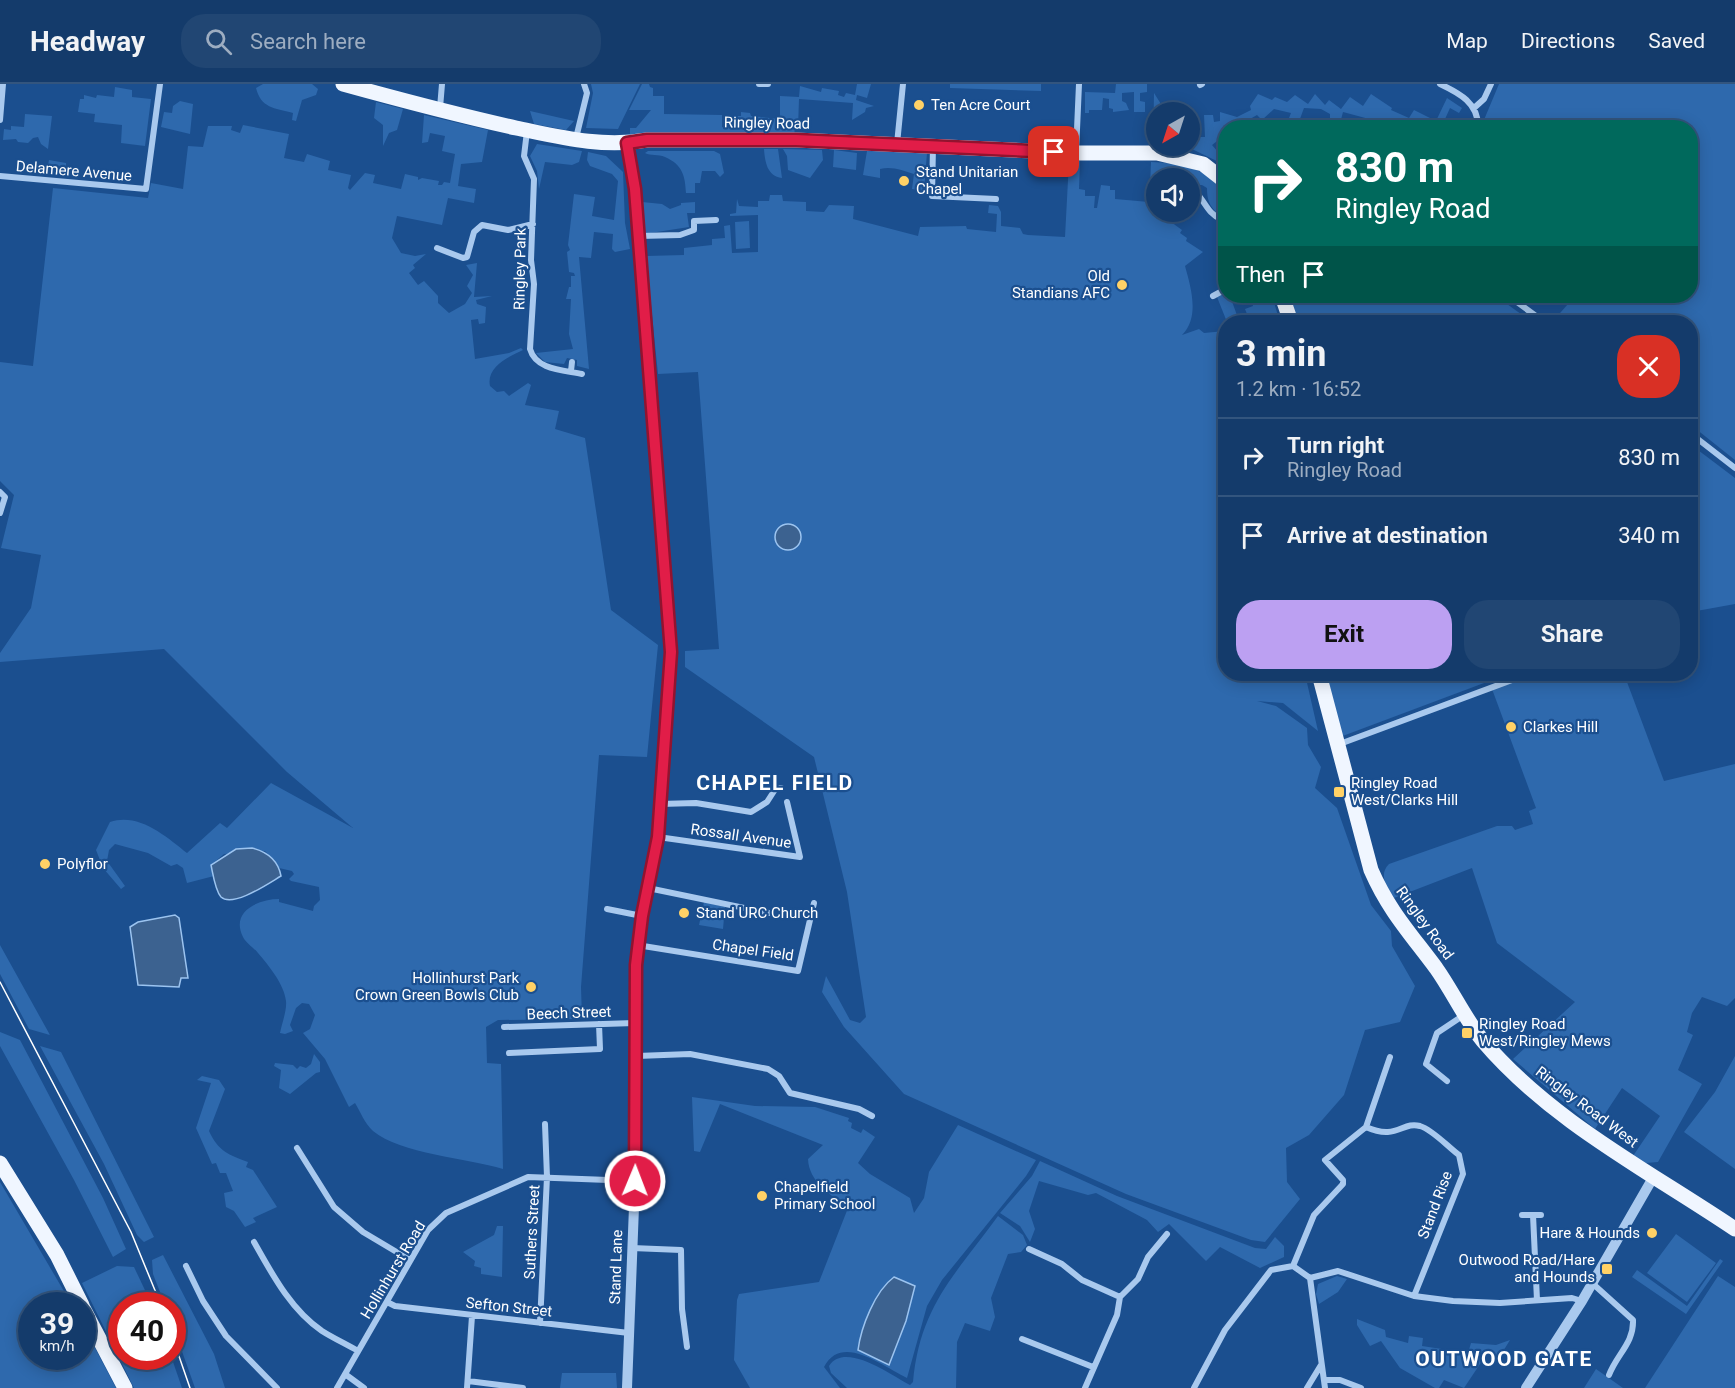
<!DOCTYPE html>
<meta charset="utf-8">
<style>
:root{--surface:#143b6b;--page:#214673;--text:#f1f3f6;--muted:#9dadc1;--line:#33557e;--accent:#bca0f2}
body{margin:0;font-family:Roboto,sans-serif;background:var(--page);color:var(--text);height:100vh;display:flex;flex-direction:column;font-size:22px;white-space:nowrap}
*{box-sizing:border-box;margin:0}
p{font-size:20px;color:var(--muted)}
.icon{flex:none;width:33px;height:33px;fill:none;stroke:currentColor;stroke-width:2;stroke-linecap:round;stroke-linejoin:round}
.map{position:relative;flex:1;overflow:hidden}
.drawer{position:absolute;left:1218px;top:231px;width:480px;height:366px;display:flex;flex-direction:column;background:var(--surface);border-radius:24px;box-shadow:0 3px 15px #0003,0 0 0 2px var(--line)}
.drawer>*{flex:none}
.top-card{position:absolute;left:1218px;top:36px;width:480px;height:183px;border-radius:24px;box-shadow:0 3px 15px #0003,0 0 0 2px var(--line);background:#00695c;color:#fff;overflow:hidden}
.needle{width:39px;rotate:219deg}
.controls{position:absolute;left:1146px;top:18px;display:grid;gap:12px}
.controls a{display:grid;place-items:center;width:54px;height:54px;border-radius:50%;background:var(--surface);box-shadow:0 3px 15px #0003,0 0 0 2px var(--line);font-size:30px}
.speed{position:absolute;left:18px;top:1208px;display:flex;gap:12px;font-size:30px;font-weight:700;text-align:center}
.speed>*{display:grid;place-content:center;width:78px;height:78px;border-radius:50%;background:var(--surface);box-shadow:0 3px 15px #0003,0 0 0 2px var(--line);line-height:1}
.speed small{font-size:15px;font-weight:400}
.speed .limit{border:9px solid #d22;background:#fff;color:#111}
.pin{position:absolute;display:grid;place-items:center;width:51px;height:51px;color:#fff;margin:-26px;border-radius:12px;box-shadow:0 3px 9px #0006}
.me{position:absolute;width:66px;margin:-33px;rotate:1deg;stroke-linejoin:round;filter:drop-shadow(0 0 4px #0008)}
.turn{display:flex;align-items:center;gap:21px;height:126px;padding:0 18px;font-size:27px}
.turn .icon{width:78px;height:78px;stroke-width:2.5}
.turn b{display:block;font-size:42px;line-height:51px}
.then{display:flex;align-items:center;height:57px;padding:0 18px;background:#0003;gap:12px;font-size:22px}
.round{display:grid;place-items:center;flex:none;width:63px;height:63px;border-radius:24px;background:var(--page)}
.headline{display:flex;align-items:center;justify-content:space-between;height:102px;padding:0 18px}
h1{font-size:36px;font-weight:700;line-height:45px}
.button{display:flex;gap:12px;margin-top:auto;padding:12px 18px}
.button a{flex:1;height:69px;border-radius:24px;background:var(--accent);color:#111;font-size:24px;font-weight:700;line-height:69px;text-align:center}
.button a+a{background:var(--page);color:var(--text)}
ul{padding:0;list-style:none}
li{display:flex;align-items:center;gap:18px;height:78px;padding:0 18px;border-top:2px solid var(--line)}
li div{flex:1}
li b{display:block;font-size:22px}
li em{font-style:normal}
header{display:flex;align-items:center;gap:36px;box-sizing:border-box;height:84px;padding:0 30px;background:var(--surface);border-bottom:2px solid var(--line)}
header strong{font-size:28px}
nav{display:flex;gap:33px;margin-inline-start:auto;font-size:21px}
.search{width:420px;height:54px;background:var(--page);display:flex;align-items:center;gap:15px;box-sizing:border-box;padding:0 21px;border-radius:24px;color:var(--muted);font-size:22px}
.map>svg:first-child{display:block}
.green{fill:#2e69ad;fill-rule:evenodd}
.water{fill:#3c6290;stroke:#9cc4f0;stroke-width:1.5}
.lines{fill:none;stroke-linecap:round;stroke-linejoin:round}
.minor{stroke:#a9c9ee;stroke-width:6}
.tertiary{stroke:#a9c9ee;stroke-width:10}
.primary{stroke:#f0f6ff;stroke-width:15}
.tram{stroke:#fff;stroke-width:1.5}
.route-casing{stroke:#92132f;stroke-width:15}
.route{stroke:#e11d48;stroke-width:10}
.poi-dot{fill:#ffd166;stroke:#1b4f8f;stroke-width:2}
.labels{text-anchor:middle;stroke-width:4.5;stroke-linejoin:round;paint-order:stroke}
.poi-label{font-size:15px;fill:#fff;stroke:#1b4f8f;text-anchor:start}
.street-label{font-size:15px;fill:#fff;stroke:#1b4f8f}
.district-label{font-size:21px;font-weight:bold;letter-spacing:1.5px;fill:#fff;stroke:#1b4f8f}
</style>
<header>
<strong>Headway</strong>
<div class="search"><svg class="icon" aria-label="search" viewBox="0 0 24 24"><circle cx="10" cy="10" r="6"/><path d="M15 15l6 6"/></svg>Search here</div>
<nav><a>Map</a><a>Directions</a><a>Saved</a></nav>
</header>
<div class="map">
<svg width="1735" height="1304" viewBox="0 0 1735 1304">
<rect width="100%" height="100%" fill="#1b4f8f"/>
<!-- green -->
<path class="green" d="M263,0H312L318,5L316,11L302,16L296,37L292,36L293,29C274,24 261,24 256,4Z
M591,0H640L618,45L586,44L593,9Z
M642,0H649L650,3L653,4V12H664V30L722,31V43H728V32H741V28L750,29L751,32L780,35V12L799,13L800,2L821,8L822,4L839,7L838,11L844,13L846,9L855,11L857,0H871L867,14L857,11L856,16L874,22L866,24L865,28L852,36L853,19L799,15L798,44H795L794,52L630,50V44H636L651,26H629Z
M950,0H1041V7L950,4Z
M1116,0H1147V8L1140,9V17L1145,18V28H1134V8L1122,9V17L1126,19L1129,26L1113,28V25L1109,24V15L1103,14L1102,26H1089V29H1085V8L1115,9Z
M1499,0H1735V376L1691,341L1690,238L1553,237L1568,220L1557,212H1690V44L1481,43Z
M115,3L132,6V13L151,15L145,62L121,59L122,41L94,38L95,30L78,28L80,15H84V11L96,14L97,11L114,13Z
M1154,9L1166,28H1156V62H1190V48L1197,47L1198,53H1205L1204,31H1213L1214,38L1220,37V28L1237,33L1251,26L1250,22L1258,10L1272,16L1275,13L1287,18L1295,11L1308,20L1315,10L1325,21L1329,16L1341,25L1350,13L1363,22L1371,10L1392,24L1391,26L1409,34L1414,26L1436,37L1447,14L1462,24L1459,29L1450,24L1441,44L1382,43L1384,39L1343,28L1339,43H1326L1330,41V30L1321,25L1304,24L1297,43H1281L1278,41L1282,38L1287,39L1291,29L1274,25L1262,36L1257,31L1236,43L1226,44L1225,51L1212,61L1225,76V81L1194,66L1153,64Z
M180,17L193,20L190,50L161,43L164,28L172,29L173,22Z
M376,18L403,25L397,46L389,49L383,62V41L374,34Z
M530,27L574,37L566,46L534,40Z
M25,30L52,32L48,65L41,60L38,53L33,54L28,59L18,58L16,55L3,56L4,45L11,46V42L24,43Z
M424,31L488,46L482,78L461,80L458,102L476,105L474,119L448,114L442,141L397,132L392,154L401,169L415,172L426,170L413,181L415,184L409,189L418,201L424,197L438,212V219L449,229L465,220L472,209L467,202L473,191L466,181L477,179L474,213L492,212L476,216L477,220L486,223L485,239L479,240L478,235L471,236L475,275L509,269L521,264L523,266C508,273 486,283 490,302L497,308L504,307L509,312L528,299L531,301L525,321L559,327L555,345L585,354L611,526L658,561L647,673L599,671L581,903L582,935L498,936L486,943L487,979L501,980L503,1085C468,1074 400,1070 373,1047C365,1040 360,1027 355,1019L349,1023L325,975L303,949L310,945L315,931L309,920L302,919L296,924L290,941L293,947L285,950L280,949C282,939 287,926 286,917C284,900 269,882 258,869C254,864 246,859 243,853C230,827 259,815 279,815V818L313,827L314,822L320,816L319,803L291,797L289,795L294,790L292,787L279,784L265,767L224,770L211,781L214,792L187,799L183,784L177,780L171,782L148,769L115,760L109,766L107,777L125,802L121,805L103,784L96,766L110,738C138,728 166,752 187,769L220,739L227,744L271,699L353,744L287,688L164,565L0,578V569L31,524L41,471L1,464L14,411L0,397V278L33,282L53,104L148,114L151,99L183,105L188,62L203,63L208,42H232L231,46L240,49L243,41L289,50L284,74L304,78L307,70L330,77L328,86L351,91L348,104L350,106L365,89L375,91L373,99L401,105L405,90L418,93V96L422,94L439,97L438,101H442L444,98L450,99L455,70L442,67L445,52L430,49L428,58L422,59Z
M537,60L582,67L579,78L572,81L545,78L539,105L537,87L530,72Z
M764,65H778L782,94C767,92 765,78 764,65Z
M783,65L822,66L823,76L810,94L788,86L787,72Z
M834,66L857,69L856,86L833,83Z
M648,67H714L720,70L724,89L720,93L715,87H702L700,99H695V109H686C685,92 683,81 665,73C658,70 651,72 645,69Z
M867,67L927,69L924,107L912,105L914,90C903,87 893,82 880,85V94L863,91Z
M588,68L606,72L623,88L625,139L630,165L615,168L612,165L613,150L594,148L591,174L579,173L589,285L577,282V276L567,274L564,280L545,278L536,269L573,265L569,250L571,215H566L569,203H571V192H575L574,189L569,188L567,168L570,166L568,161L574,110L595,113L592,132L614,136L618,97L612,90L590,82L587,76Z
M49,76L66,79V91L29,88L30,79L48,81Z
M1069,77H1080L1079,105L1085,106V112H1095L1094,124H1097L1101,101L1110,102V106H1115V115L1149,118V122L1182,146L1180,149L1187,154L1186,157L1203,168L1185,182C1191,204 1200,233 1182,251L1199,245L1204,249L1225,247L1226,590H1305L1318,647L1283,619L1257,617L1276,622L1307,644L1308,661L1321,683L1315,704L1337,724L1371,821L1391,847L1392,862L1415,902L1400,938L1365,946L1344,1011L1309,1051L1286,1064L1287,1098L1300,1115L1265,1158L1251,1156L1126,1110L904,1010L844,943L822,908L826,892L850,936L860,939L866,933L847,808L814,673L685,583V567L719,565L698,288L658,290L646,172L684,171V164L712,161V155L725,154L724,142L730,141L732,169L758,168V131L730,132V130L736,129L737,115L739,122L758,123V117H769L770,111H782L783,117L806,118V127L824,128L829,121L854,122L853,135L918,152L920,143L966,142L967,145L996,148L997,130L988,129L989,121L998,122L1001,128V142L1020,144L1023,150L1028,151L1065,153Z
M1151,78C1179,79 1210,84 1225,110V129L1218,130C1209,122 1207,115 1207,104L1202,101H1190V94H1167L1159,89L1150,102Z
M642,118L662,120L670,125L681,121V119L695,118V129H687L689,143L644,150Z
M749,137L750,164L736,165L735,138Z
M1225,208L1226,212H1230L1238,234L1247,230L1245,225L1253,222L1250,212H1272L1280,238H1227L1217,213Z
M1311,212H1496L1532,238H1298L1292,218Z
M1690,360L1735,394V520L1691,528Z
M1326,590H1508L1340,653Z
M1540,590H1624L1664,697L1735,680V914L1727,922L1702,913L1692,929L1687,948L1693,951L1678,986L1702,1000L1658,1078L1646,1079L1633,1072L1660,1032L1622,1004L1595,1045L1513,975L1575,918L1497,859L1472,784L1394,814C1387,803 1378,791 1389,780L1497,742H1512L1515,746L1533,740L1529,727L1536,724L1492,605Z
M704,818L725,823L723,845L699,841Z
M0,861L50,951L29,945L0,890Z
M0,948L20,956L103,1114L126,1165L113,1173L74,1096L0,962Z
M40,962L61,968L154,1153L144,1158L137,1151L104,1080Z
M314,970L320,978V988L316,989L290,1010L279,1004L281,986L274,982L275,979L293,981L297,985L300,982L306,984L311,980Z
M1735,972V1085L1684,1048L1715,1008Z
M202,992L219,996L225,1005L209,1047C218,1067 229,1071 248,1078L246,1083L253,1086L277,1123L253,1134L256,1138L245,1143L234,1127L226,1123L224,1109L233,1107L226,1089H220L216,1079L212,1080L196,1044L211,999L197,996Z
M692,1013L755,1022L815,1023L849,1034L848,1037L852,1039L851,1044L861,1049L863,1045L875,1053L858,1079L870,1090L910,1114L914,1129L924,1114L929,1088L958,1041L1036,1076L1026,1092L942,1196L927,1222L907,1294C882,1282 842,1249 824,1283L840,1304H750L734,1276L737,1216L739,1210L819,1198L848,1124C830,1110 809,1098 808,1075L823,1061L720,1020L700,1068L694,1067ZM877,1215L870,1271L858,1265Z
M1040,1077L1117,1112L1255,1164L1266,1165L1275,1153L1284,1162V1173L1260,1184L1220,1163L1206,1177L1169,1140L1158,1148L1147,1136L1096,1109L1088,1111L1039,1097L1029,1127L1035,1145L1030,1158L1020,1142L1000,1129L1032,1092Z
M0,1098L72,1221H32V1272H82L83,1241L116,1304H0Z
M998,1132L1023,1151L1027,1161L1021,1168L1008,1170L991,1214L995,1233L990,1247L965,1239L957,1258L956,1304H847L831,1289L829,1282C845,1257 891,1291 910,1301L913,1298C920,1222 955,1191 998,1132Z
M497,1142H503L502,1193L481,1190V1184L474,1182L475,1177L463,1168L494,1151Z
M1676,1150L1716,1179L1687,1218L1647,1189Z
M163,1171L214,1270L225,1304H195L173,1242L172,1221H165L153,1190L152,1176Z
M1720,1175L1723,1177L1686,1230L1632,1193L1637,1186L1687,1222Z
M117,1182L134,1183L152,1221H122V1272H171L182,1304H134L82,1199Z
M1337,1192L1347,1195L1338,1208L1319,1220L1316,1210L1318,1200Z
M1718,1192L1735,1203V1304H1645Z
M1357,1235L1385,1246L1386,1253L1408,1259L1409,1252L1423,1254L1422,1262L1468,1269L1471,1259L1496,1261L1510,1256L1499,1274L1488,1268L1464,1304L1444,1296L1439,1304H1435L1400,1284L1381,1257L1370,1262L1357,1241Z
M1596,1285L1623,1304H1584Z
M562,1289H616L617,1304H560Z"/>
<!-- water -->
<path class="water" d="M775 453a13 13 0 1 1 26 0a13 13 0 1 1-26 0Z
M252,764C268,768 278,776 281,792C269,799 233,824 221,813C215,806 213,790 211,781L236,765Z
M175,831L179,834L188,894H181L179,903L138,901L130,843L138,838Z
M894,1193L915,1202L906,1237L889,1281L858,1266C861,1243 875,1207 894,1193Z"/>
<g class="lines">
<!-- minor -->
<path class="minor" d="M759,0H768
M1440,0C1459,9 1479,19 1478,44
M1200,1L1202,0
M440,24L442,0
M1474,24L1484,15L1491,0
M0,36L3,0
M527,47L524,72L534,95L531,176L534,200L530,265C536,286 563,286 582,290
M576,54L587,9L584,0
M897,60L903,0
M933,62L932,112L996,115
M1076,68L1079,0
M0,92L146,105L160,0
M1190,105C1204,111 1205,129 1221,135L1226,134
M639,152L680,151L694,146V137L716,136
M437,164L463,174L467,173L474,148L482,141L508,146L533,140
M1213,212L1226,205
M1509,212L1544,238
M571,287L572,278
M1690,349L1735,384
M0,408L5,413L0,429
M1337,661L1528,590
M660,720L696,719L751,728L767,718L776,704H781
M658,753L800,773L787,718
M648,804L769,829
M607,825L642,832
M637,861L798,887L814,819
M504,943L635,939
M509,969L600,965L599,940
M637,972L690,970L768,985L779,992L790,1009L859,1025L872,1032
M1390,973L1366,1043C1397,1057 1402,1037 1420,1042C1433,1046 1448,1063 1459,1071L1463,1090L1414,1212
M1447,997L1426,980L1437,949L1464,931
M297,1064L334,1123L363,1148L410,1176
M1522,1131H1541
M1533,1131L1537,1216
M254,1158C272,1190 291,1226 322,1247C333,1254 346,1260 358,1267
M632,1164L681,1166L682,1225L687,1263
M1029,1165L1062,1180L1082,1196L1120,1213
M186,1182L203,1217L226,1252L277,1304
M1293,1182L1314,1131L1343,1100V1096L1325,1076L1366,1043
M1310,1194L1338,1187L1414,1212L1453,1217L1500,1219L1572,1214L1582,1217
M1310,1194L1325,1304
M1592,1199L1633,1236C1634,1259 1617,1270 1609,1291
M387,1218L395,1222L629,1249
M540,1239L547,1093L545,1040
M1022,1255L1093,1283
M345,1290L364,1304
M1324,1296H1340L1361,1304
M468,1297L523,1304
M337,1304L428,1146L446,1129L528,1093L635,1097
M467,1304L472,1232
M1085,1304L1117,1231L1120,1213L1138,1195L1148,1173L1167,1150
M1194,1304L1225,1246L1271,1186L1293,1182L1310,1194
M1307,1304L1321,1281"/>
<!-- tertiary -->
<path class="tertiary" d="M627,59L635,105L671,568L658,753L642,832L636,881L635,1097L627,1304
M1526,1304L1582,1217L1654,1092"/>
<!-- primary -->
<path class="primary" d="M343,0C401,16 458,31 516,44C560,53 602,64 647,56H796L1076,69H1157L1203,80L1226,98
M1282,212L1291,238
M1319,590L1371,786C1389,827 1410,849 1436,884C1453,908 1465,935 1483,957C1551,1037 1649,1087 1735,1145
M0,1079L57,1171L82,1221
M82,1222L125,1304"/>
<!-- tram -->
<path class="tram" d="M0,898L131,1148L161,1221
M172,1252L190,1304"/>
</g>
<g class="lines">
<!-- route casing -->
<g class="route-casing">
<path id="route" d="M635,1097L636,881L642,832L658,753L671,568L635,105L627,59L647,56H796L1054,68"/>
</g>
<!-- route -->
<use href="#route" class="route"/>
</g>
<!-- markers -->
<g class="poi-dot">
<circle cx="919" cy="21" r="6"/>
<circle cx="904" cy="97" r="6"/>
<circle cx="1122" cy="201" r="6"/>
<circle cx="1511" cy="643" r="6"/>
<rect x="1333" y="702" width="12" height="12" rx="3"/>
<circle cx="45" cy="780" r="6"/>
<circle cx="684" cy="829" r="6"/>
<circle cx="531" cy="903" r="6"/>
<rect x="1461" y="943" width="12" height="12" rx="3"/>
<circle cx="762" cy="1112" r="6"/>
<circle cx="1652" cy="1149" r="6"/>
<rect x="1601" y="1179" width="12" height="12" rx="3"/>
</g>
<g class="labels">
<!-- poi labels -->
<g class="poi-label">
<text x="931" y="26">Ten Acre Court</text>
<text x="916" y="93">Stand Unitarian<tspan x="916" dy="17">Chapel</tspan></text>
<text x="1110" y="197" text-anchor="end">Old<tspan x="1110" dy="17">Standians AFC</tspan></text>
<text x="1523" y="648">Clarkes Hill</text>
<text x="1351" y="704">Ringley Road<tspan x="1351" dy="17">West/Clarks Hill</tspan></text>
<text x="57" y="785">Polyflor</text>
<text x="696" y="834">Stand URC Church</text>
<text x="519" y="899" text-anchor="end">Hollinhurst Park<tspan x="519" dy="17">Crown Green Bowls Club</tspan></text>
<text x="1479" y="945">Ringley Road<tspan x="1479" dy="17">West/Ringley Mews</tspan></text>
<text x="774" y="1108">Chapelfield<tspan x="774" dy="17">Primary School</tspan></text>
<text x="1640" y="1154" text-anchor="end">Hare &amp; Hounds</text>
<text x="1595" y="1181" text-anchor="end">Outwood Road/Hare<tspan x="1595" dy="17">and Hounds</tspan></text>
</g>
<!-- street labels -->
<g class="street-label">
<text transform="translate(767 39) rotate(1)" y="5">Ringley Road</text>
<text transform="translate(74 87) rotate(5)" y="5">Delamere Avenue</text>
<text transform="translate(520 185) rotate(-89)" y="5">Ringley Park</text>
<text transform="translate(741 752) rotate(8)" y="5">Rossall Avenue</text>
<text transform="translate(1425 839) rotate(54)" y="5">Ringley Road</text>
<text transform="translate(753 866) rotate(8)" y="5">Chapel Field</text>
<text transform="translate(569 929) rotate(-2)" y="5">Beech Street</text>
<text transform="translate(1587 1023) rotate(37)" y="5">Ringley Road West</text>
<text transform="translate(1435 1121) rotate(-69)" y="5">Stand Rise</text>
<text transform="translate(532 1148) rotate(-87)" y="5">Suthers Street</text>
<text transform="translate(616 1183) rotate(-88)" y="5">Stand Lane</text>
<text transform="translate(393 1186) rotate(-59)" y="5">Hollinhurst Road</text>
<text transform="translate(509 1223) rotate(6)" y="5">Sefton Street</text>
</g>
<!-- district labels -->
<g class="district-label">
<text x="775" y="706">CHAPEL FIELD</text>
<text x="1504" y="1282">OUTWOOD GATE</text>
</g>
</g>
</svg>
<div class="controls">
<a><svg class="needle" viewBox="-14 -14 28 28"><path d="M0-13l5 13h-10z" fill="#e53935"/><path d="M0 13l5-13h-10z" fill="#9dadc1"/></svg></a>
<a><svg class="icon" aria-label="sound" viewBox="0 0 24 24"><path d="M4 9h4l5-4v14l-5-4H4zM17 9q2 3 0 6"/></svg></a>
</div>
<div class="speed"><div>39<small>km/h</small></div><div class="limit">40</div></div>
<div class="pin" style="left:1054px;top:68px;background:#d93025"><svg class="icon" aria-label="arrive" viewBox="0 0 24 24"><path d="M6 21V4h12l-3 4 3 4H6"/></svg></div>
<svg class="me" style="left:635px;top:1097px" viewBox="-20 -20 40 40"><circle r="17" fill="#e11d48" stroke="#fff" stroke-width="3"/><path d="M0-11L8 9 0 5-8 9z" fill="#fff"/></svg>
<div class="top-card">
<div class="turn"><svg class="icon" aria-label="right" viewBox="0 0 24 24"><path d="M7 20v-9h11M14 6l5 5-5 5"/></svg><div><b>830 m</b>Ringley Road</div></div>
<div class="then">Then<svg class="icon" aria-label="arrive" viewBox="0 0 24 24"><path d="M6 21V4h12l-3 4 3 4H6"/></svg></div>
</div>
<section class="drawer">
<div class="headline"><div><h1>3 min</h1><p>1.2 km · 16:52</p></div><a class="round" style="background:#d93025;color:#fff"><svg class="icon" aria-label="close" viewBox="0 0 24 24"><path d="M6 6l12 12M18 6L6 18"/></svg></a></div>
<ul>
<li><svg class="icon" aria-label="right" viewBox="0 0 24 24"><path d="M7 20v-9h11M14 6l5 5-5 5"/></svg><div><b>Turn right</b><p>Ringley Road</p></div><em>830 m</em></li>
<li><svg class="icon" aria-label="arrive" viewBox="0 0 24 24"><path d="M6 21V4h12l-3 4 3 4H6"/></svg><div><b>Arrive at destination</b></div><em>340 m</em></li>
</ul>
<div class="button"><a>Exit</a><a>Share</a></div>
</section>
</div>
